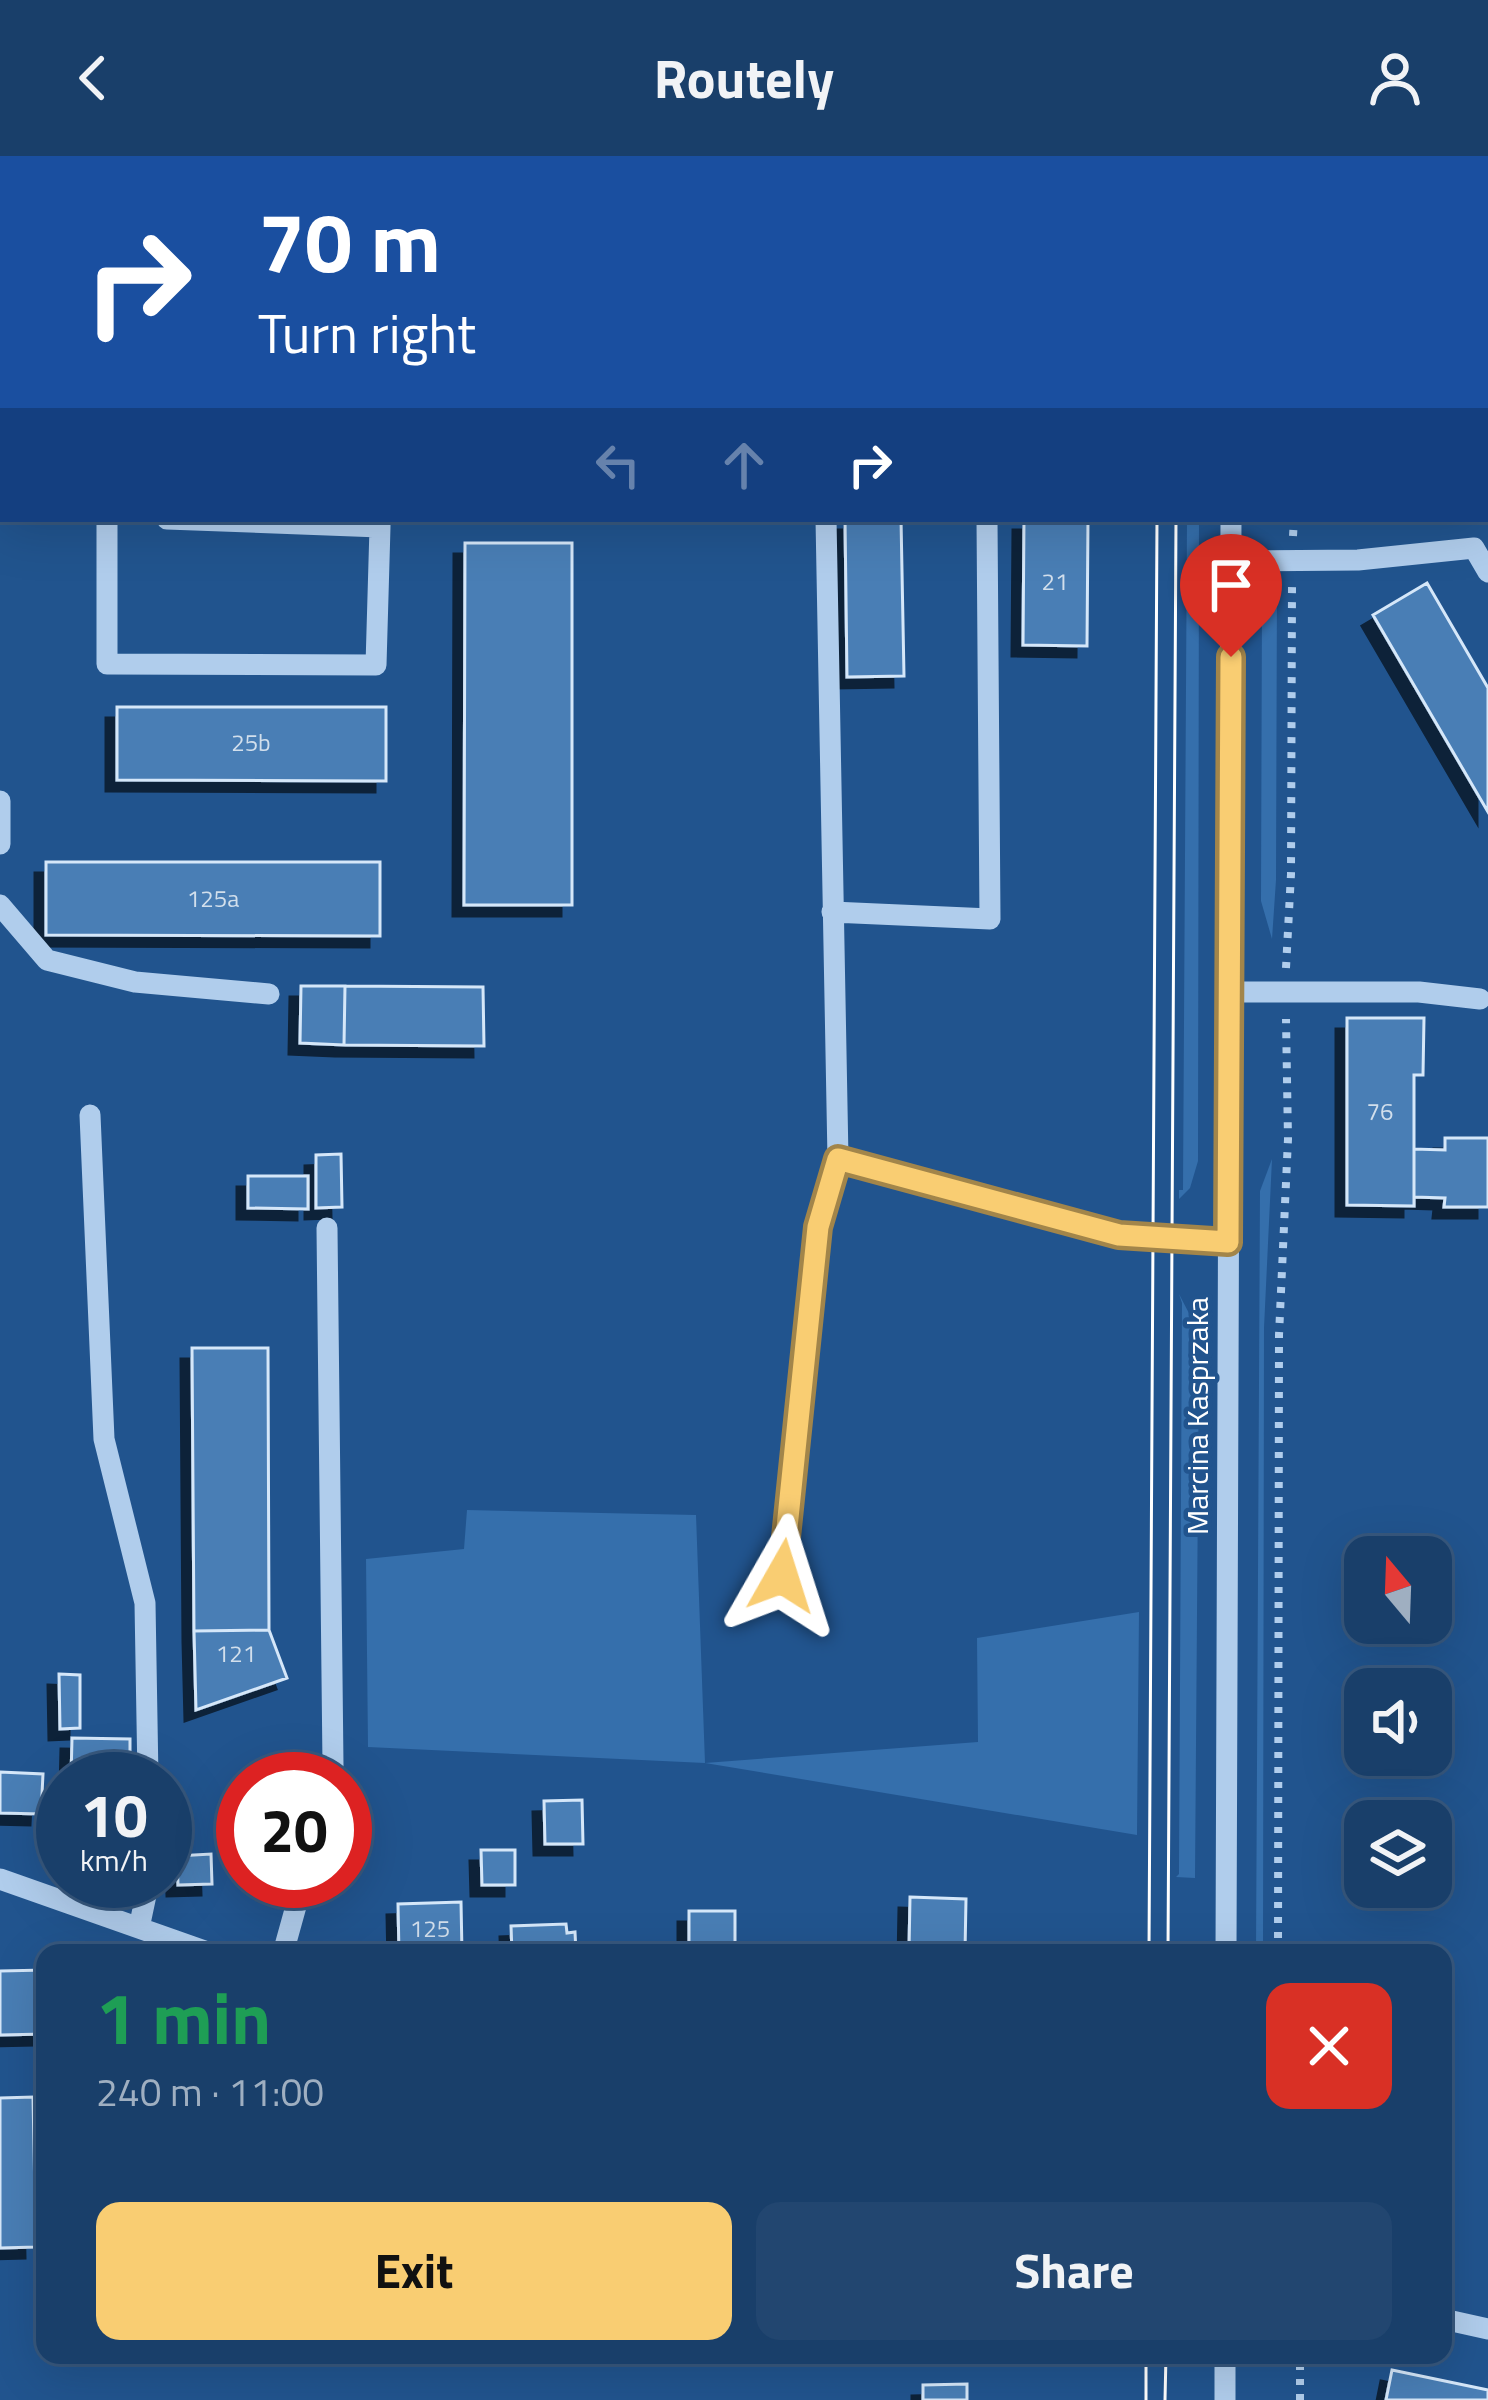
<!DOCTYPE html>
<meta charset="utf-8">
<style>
:root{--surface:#193f6a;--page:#224670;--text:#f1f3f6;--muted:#9fafc1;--line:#37587e;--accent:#f9cd72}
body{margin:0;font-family:"Titillium Web",sans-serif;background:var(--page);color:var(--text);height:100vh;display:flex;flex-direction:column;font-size:45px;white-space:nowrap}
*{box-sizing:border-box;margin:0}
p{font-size:39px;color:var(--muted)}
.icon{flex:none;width:66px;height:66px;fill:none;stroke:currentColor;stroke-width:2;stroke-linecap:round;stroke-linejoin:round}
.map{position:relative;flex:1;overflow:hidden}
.details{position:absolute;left:36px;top:1788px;width:1416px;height:420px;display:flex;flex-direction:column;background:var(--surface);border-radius:24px;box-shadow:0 12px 48px #0002,0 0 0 3px var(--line)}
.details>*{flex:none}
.hud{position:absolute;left:0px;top:0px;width:1488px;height:366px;box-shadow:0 12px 48px #0002,0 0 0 3px var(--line);background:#1a4fa0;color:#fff;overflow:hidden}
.needle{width:78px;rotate:341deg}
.controls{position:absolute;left:1344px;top:1380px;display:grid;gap:24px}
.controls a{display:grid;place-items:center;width:108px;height:108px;border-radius:24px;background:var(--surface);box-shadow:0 12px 48px #0002,0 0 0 3px var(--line);font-size:60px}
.speed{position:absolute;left:36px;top:1596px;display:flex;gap:24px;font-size:60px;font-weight:700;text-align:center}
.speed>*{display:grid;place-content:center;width:156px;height:156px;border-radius:50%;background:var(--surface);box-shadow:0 12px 48px #0002,0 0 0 3px var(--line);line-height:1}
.speed small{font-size:30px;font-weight:400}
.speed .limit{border:18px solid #d22;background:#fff;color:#111}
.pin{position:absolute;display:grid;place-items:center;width:102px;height:102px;color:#fff;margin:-123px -51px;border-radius:50% 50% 50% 0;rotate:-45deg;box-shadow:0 0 12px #0007}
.pin .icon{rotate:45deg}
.me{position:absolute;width:132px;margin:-66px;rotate:6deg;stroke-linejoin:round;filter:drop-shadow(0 0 9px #0008)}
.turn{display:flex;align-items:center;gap:42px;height:252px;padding:0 60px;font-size:54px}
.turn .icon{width:156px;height:156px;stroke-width:2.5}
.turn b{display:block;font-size:84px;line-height:102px}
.lanes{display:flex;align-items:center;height:114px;padding:0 60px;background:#0003;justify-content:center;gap:60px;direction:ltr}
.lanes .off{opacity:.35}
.round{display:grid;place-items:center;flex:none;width:126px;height:126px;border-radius:24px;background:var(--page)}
.head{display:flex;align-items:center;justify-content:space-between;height:204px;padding:0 60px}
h1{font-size:72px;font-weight:700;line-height:90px;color:#1e9e55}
.button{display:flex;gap:24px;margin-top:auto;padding:24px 60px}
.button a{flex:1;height:138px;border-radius:24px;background:var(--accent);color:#111;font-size:48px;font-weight:700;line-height:138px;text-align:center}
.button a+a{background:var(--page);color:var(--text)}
header{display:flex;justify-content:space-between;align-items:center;height:156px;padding:0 60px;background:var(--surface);font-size:54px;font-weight:700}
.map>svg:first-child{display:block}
.green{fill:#356fac}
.building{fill:#4a7eb5;stroke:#d5e7f9;stroke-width:3;filter:url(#shadow)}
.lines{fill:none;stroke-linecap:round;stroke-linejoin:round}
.path{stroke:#b0cdec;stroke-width:8;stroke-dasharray:6 9;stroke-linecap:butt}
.minor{stroke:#b0cdec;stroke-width:21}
.tram{stroke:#fff;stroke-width:3}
.route-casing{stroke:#a2854a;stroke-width:30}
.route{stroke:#f9cd72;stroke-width:21}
.labels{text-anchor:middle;stroke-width:9;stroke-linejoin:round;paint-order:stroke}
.number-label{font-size:24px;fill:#d2dfec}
.street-label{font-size:30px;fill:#fff;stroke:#21548e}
</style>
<header><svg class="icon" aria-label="back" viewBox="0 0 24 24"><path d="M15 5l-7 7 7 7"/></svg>Routely<svg class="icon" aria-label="person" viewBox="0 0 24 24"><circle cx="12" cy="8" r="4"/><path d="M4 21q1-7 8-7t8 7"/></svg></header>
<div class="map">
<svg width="1488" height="2244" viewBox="0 0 1488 2244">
<defs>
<filter id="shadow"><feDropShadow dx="-11" dy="11" stdDeviation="0" flood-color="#0009"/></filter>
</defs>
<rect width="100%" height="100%" fill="#21548e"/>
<!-- green -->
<path class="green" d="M1187,363H1199L1198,1005L1190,1032L1179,1043V1034H1183Z
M1277,421L1276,724L1272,783L1261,745L1262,442L1266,426Z
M1272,1003L1264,1172L1263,1797H1256L1260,1035Z
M1179,1138L1193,1165L1199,1196L1195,1722L1176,1721L1179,1718L1182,1147Z
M467,1354L696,1359L705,1607L978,1586L977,1482L1139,1456L1137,1679L705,1607L368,1591L366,1403L464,1393Z"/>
<!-- building -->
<path class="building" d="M0,120H3V262H0Z
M1485,166L1488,171V290L1485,284Z
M845,363H901L904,520L847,521Z
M1024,363H1088L1087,490L1023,489Z
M465,387H572V749H464Z
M1427,427L1488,532V656L1373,459Z
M117,551H386V625L117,624Z
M46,706H380V780L46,779Z
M301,830H345L344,889L300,887Z
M345,830L483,831L484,890L344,889Z
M1347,862H1424L1423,919H1414V1050L1347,1049Z
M1445,982H1488V1051H1444L1445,1042L1414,1041V993L1445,994Z
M341,998L342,1051L316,1052V999Z
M248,1020H308V1053L248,1052Z
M192,1192H268L269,1474L194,1475Z
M269,1474L287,1522L196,1554L194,1475Z
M59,1518L80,1519V1572L60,1573Z
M72,1582L130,1583V1623H71Z
M0,1616L43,1618L41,1658L0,1657Z
M582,1644L583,1688H545L544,1645Z
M481,1694H515V1729H482Z
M211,1698L212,1728L178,1729L177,1700Z
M910,1741L966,1743L965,1796L909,1795Z
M461,1746L462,1797H399L398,1748Z
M689,1755H735V1797H689Z
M566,1768L567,1777L575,1776L576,1797H512L511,1770Z
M1018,1788V1797H982V1789Z
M45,1814V1878L0,1879V1815Z
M33,1941L36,2091L0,2092V1942Z
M1392,2214L1488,2234V2244H1386Z
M967,2228V2244H923V2229Z"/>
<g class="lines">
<!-- path -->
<path class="path" d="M1295,0V3
M1293,380L1294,363
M1286,812L1291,718L1292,431
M1278,1797L1279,1179L1288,983L1286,863
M1300,2244V2199"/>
<!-- minor -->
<path class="minor" d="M456,0V3
M1233,3V0
M0,35H3
M0,357H3
M107,363V508L376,509L380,371
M167,363L380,371V363
M826,363L838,1003L1119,1079L1228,1086
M1231,405L1358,404L1474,392L1488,416
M0,645V688
M0,749L47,804L135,826L269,838
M832,756L990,763L987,363
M1229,836H1419L1480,843
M90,959L104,1283L145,1447L148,1623
M327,1072L333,1609L330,1623
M782,1420L818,1071L838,1003
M0,1723L210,1797
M139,1772L149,1725
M283,1797L303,1725
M1226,1797L1231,363
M1443,2163L1488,2173
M1225,2199V2244"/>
<!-- tram -->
<path class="tram" d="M1158,3V0
M1178,3V0
M1149,1797L1157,363
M1168,1797L1176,363
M1146,2244V2199
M1165,2244L1166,2199"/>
</g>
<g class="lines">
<!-- route casing -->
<g class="route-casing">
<path id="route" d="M782,1420L818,1071L838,1003L1119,1079L1228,1086L1231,501"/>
</g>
<!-- route -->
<use href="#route" class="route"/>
</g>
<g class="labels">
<!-- number labels -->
<g class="number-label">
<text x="1055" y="434">21</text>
<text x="251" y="595">25b</text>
<text x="213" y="751">125a</text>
<text x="1380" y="964">76</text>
<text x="236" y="1506">121</text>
<text x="430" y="1781">125</text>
</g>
<!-- street labels -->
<g class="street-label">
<text transform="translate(1198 1260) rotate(-90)" y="10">Marcina Kasprzaka</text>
</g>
</g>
</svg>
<div class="controls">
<a><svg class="needle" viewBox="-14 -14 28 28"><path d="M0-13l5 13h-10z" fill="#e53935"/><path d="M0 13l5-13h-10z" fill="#9fafc1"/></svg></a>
<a><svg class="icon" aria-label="sound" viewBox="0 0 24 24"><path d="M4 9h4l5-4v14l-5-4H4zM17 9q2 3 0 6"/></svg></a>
<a><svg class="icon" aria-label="layers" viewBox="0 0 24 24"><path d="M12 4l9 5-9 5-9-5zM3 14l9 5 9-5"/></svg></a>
</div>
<div class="speed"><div>10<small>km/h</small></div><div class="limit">20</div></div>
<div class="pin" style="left:1231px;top:501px;background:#d93025"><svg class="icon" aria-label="arrive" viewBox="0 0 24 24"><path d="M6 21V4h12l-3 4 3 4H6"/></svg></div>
<svg class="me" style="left:782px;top:1420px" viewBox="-20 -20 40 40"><path d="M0-17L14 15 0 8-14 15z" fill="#f9cd72" stroke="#fff" stroke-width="4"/></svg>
<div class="hud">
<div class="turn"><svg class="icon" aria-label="right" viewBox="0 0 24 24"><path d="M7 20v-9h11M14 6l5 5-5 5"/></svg><div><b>70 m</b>Turn right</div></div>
<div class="lanes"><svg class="icon off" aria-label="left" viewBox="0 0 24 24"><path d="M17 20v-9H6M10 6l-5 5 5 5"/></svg><svg class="icon off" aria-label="ahead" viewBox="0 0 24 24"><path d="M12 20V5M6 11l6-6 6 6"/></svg><svg class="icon" aria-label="right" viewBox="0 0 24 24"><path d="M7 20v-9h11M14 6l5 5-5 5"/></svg></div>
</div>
<section class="details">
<div class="head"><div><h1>1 min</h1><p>240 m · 11:00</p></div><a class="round" style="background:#d93025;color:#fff"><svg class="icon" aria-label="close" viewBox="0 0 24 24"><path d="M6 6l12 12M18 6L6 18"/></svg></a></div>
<div class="button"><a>Exit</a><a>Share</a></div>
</section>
</div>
